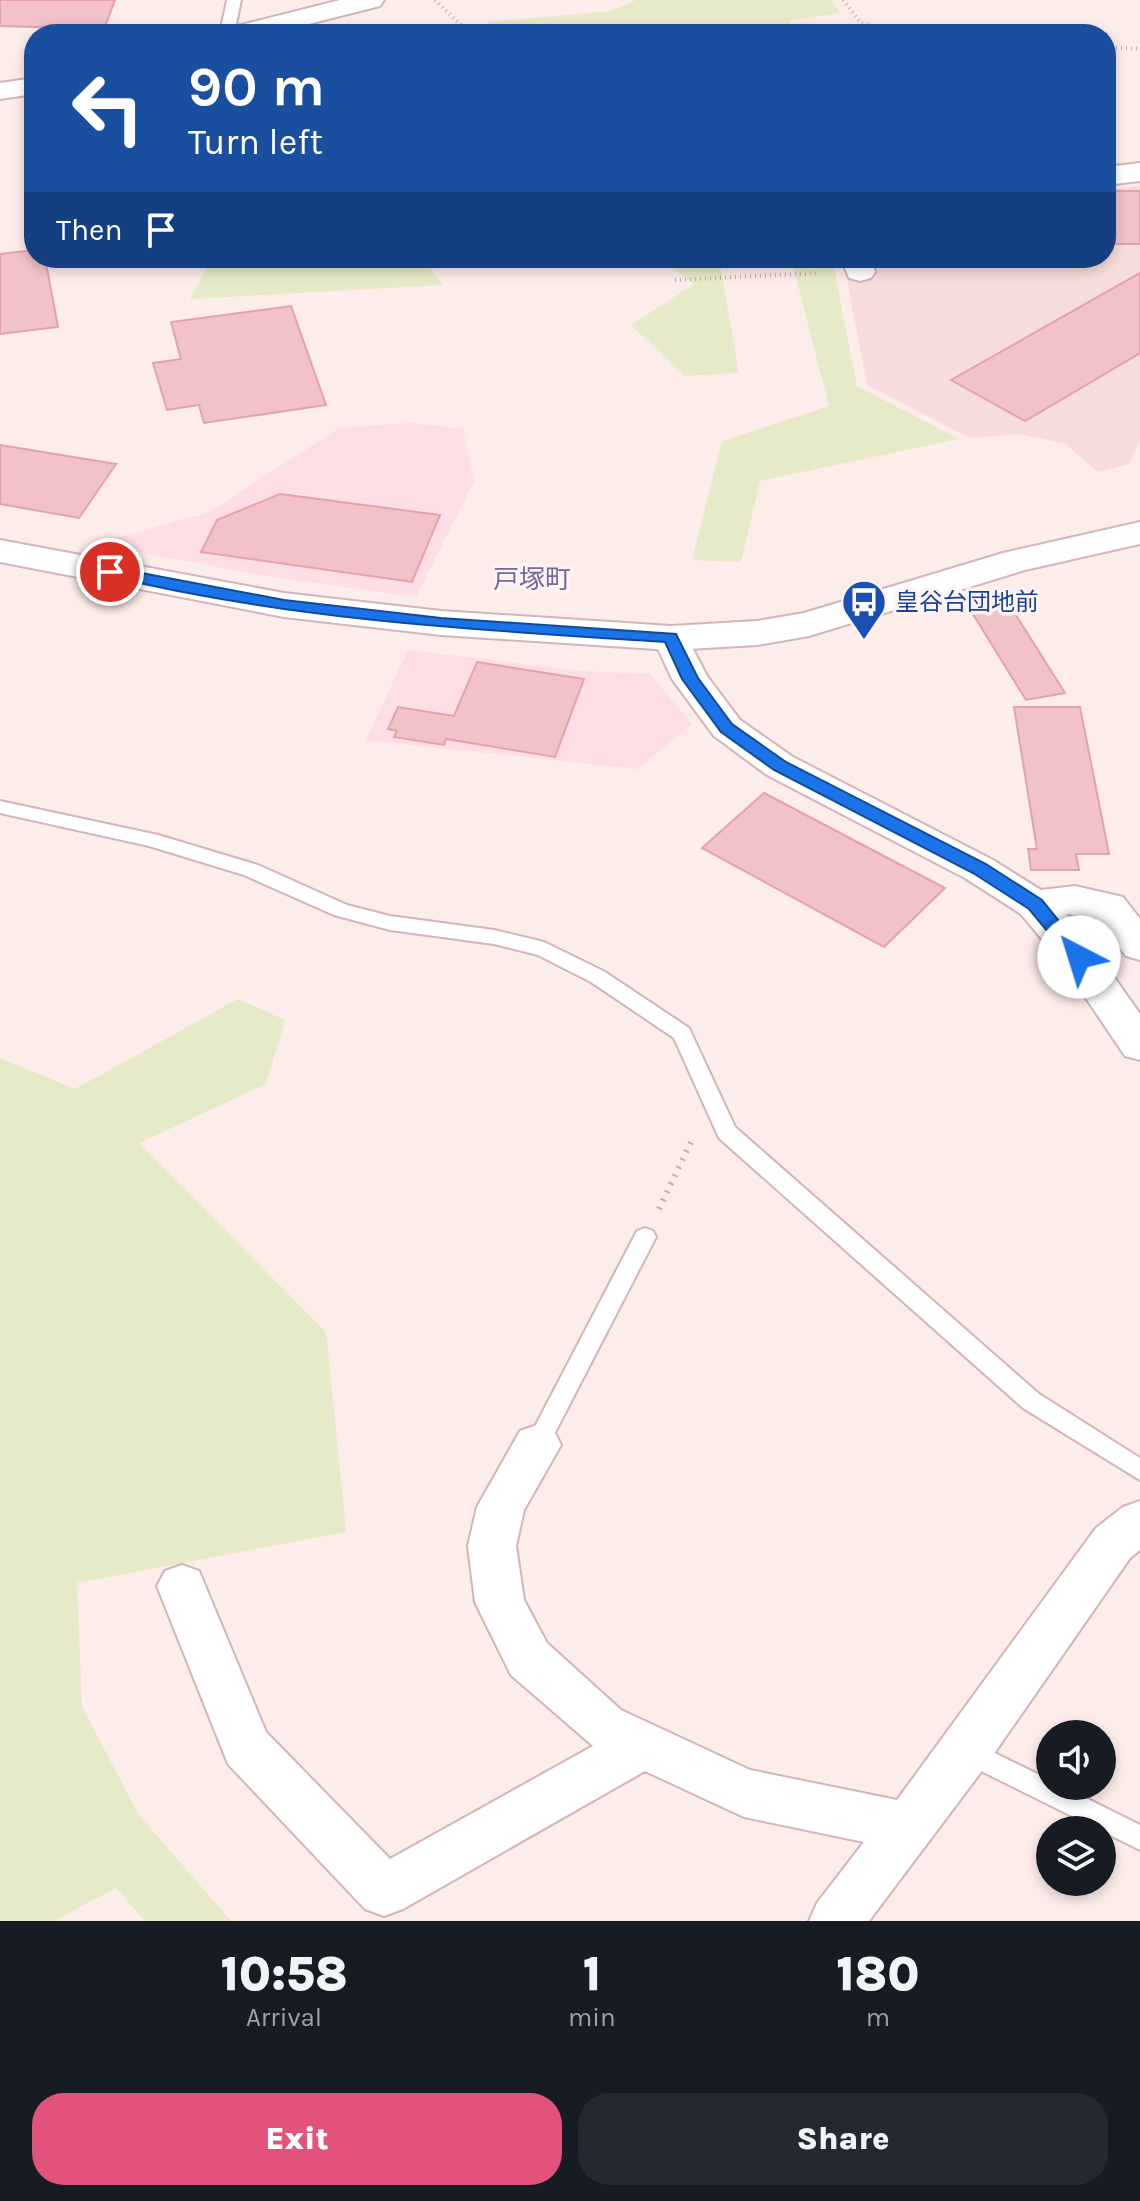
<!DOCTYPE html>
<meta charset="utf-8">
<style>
:root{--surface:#171b24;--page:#242831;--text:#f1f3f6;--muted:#9ea1a6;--accent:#e3527a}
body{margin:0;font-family:Karla,"Noto Sans JP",sans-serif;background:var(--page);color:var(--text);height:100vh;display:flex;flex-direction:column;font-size:30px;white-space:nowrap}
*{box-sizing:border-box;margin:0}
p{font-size:26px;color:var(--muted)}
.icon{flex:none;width:44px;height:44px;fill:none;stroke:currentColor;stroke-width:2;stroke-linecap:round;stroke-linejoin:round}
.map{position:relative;height:1921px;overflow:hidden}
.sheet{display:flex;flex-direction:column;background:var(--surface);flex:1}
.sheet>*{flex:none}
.guide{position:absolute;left:24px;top:24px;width:1092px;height:244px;border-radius:32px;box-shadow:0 4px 12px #0003;background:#1a4fa0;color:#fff;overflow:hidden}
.fabs{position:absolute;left:1036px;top:1720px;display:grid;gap:16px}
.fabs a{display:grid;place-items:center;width:80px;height:80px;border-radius:50%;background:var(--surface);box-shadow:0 4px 12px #0003;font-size:40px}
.pin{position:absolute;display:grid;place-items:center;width:68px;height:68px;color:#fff;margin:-34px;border:4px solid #fff;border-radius:50%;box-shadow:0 2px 8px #0007}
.me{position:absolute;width:88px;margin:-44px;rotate:320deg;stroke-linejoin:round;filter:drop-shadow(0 0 6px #0008)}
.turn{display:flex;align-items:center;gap:28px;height:168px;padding:0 32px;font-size:36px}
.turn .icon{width:104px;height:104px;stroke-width:2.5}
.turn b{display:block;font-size:56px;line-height:68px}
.then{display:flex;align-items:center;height:76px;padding:0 32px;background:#0003;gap:16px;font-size:30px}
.eta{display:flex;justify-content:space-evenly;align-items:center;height:136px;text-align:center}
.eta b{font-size:48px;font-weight:800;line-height:56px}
.primary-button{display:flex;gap:16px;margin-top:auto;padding:16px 32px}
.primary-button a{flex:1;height:92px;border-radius:32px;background:var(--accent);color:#fff;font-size:32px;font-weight:800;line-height:92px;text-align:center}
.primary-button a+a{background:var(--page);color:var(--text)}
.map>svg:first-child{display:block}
.residential{fill:#f6dddb}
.commercial{fill:#fcdee4}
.green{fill:#e7eac8}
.building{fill:#f1c2c7;stroke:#e4a2aa;stroke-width:2}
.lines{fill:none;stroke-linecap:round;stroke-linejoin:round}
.service-casing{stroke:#d4b4b6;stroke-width:4}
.minor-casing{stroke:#d4b4b6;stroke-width:4}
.tertiary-casing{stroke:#d4b4b6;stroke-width:4}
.path-far1{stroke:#d7a4aa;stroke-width:4;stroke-dasharray:1 4;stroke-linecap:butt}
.path{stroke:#d7a4aa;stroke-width:6;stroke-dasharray:2 7;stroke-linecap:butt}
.service{fill:#fff;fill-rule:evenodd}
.minor{fill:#fff;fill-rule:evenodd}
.tertiary{fill:#fff;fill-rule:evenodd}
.route{fill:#1a73e8;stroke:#114b97;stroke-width:2}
.labels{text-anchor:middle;stroke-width:7;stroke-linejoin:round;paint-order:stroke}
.transit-label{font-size:24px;fill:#164399;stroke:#fff2f0;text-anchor:start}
.neighbourhood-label{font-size:26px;fill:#71699a;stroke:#fff2f0}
</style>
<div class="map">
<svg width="1140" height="1921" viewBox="0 0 1140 1921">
<rect width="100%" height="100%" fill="#fcecea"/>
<!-- residential -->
<path class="residential" d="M1140,186V440L1129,464L1098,472L1064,443L1019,434L970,438L867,385L847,280L871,279L867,258H1106V189Z"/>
<!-- commercial -->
<path class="commercial" d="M411,423L463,429L474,481L416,597L259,575L108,546L110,540L210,512L339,428Z
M408,650L582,671L650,674L692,724L637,769L366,740Z"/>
<!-- green -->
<path class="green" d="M636,0H832L840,13L790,20L791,34H491L488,22L611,11Z
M212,258H423L443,285L190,299Z
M659,258H719L739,373L685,376L631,325L694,284Z
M791,258H832L857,386L959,439L760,481L741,562L692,560L722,441L829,406Z
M238,999L285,1020L266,1084L139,1143L326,1332L346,1532L77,1583L82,1707L139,1815L231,1921H145L116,1888L54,1921H0V1058L75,1089Z"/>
<!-- building -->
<path class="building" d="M0,0H115L104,29L0,26Z
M1106,191H1140V244H1106Z
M34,250V258H45L58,327L0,334V254Z
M1140,273V353L1025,421L951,380Z
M291,306L326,405L204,423L199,405L167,410L153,363L181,359L171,322Z
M0,445L116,464L79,518L0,504Z
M280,494L440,515L412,582L201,552L217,520Z
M1009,604L1065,693L1026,700L971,611Z
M477,662L584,679L555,757L446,739L444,745L394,737L397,731L388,729L398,707L454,716Z
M1014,707H1080L1109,854H1076L1079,870H1031L1028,849H1037Z
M764,793L945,888L884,947L702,848Z"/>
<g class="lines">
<!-- service casing -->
<g class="service-casing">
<path id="service" d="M227,0H241L234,34H220Z
M0,801L158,835L258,865L347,905L390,916L494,930L544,942L605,972L689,1028L735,1127L1039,1394L1140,1458V1480L1023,1408L719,1138L674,1038L591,982L538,955L494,944L390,930L334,915L244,875L149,846L0,813Z
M645,1228L653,1231L656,1237L545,1452L537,1455L529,1452L525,1445L529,1438L637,1231Z
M966,1739L1050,1780V1786H1062L1140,1825V1850L957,1759L953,1751L957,1743Z"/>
</g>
<!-- minor casing -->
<g class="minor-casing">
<path id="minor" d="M340,0H384L380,6L269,34H225L229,28Z
M34,78V94L0,99V83Z
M1140,163V181L1106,185V167Z
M841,258H871L875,272L871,278L860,281L849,278Z
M671,627L683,630L707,676L740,720L793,757L993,860L1041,890L1075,886L1123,897L1140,919V960L1126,956L1096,918L1066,914L1093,947L1140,1014V1060L1125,1056L1065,967L1021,914L965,878L767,775L714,736L672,679L653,638L659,630Z
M537,1425L554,1431L561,1445L524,1510L516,1546L524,1600L547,1643L621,1710L750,1770L897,1800L1096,1528L1123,1507L1140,1501V1550L1130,1558L984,1768L869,1921H809L817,1903L864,1842L744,1817L645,1771L403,1909L384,1916L365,1909L228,1764L157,1586L165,1571L182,1565L199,1571L266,1732L390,1859L593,1746L511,1675L475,1602L468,1546L477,1507L520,1431Z"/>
</g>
<!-- tertiary casing -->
<g class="tertiary-casing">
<path id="tertiary" d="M1140,522V544L1025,570L809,636L757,645L671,650L441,635L284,617L0,562V540L284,593L441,611L671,626L757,621L804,613L1003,553Z"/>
</g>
<!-- path-far1 -->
<path class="path-far1" d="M435,0L461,25
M843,0L861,23L900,34
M1106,47L1140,49
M675,280L819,273"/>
<!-- path -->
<path class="path" d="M659,1209L691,1142"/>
<!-- service -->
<use href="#service" class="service"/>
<!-- minor -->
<use href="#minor" class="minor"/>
<!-- tertiary -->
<use href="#tertiary" class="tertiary"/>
</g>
<!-- route -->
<path class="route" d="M110,567L284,600L441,618L676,634L698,678L732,724L786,762L986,864L1042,900L1088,957L1079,963L1072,961L1029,909L973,873L774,770L721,732L682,679L665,642C477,630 288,620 105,575V568Z"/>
<!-- icons -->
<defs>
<g id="bus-pin" transform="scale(2.3)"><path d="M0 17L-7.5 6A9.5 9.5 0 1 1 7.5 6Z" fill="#1a4fb4" stroke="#fff2f0"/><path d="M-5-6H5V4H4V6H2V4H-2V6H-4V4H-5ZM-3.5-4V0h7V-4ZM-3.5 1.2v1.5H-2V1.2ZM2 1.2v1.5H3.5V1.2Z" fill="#fff"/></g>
</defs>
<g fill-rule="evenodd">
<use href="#bus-pin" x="864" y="602"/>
</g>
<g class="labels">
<!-- transit labels -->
<g class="transit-label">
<text x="895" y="610">皇谷台団地前</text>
</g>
<!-- neighbourhood labels -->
<g class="neighbourhood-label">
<text x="532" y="588">戸塚町</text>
</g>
</g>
</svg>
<div class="fabs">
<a><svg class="icon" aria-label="sound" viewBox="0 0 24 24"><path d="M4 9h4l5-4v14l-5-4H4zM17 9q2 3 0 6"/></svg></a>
<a><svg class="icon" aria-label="layers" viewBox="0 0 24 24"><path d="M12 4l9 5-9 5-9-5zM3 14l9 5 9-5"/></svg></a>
</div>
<div class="pin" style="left:110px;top:572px;background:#d93025"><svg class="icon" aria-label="arrive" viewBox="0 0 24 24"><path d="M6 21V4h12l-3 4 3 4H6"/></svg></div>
<svg class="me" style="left:1079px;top:957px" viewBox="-20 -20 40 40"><circle r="19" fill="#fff"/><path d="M0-13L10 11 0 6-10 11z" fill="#1a73e8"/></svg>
<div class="guide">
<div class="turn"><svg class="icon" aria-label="left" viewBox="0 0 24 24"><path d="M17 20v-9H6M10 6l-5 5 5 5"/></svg><div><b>90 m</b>Turn left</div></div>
<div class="then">Then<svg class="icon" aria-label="arrive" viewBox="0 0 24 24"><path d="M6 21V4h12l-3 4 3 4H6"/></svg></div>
</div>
</div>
<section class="sheet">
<div class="eta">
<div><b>10:58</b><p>Arrival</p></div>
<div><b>1</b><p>min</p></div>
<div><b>180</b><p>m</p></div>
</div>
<div class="primary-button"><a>Exit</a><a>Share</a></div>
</section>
